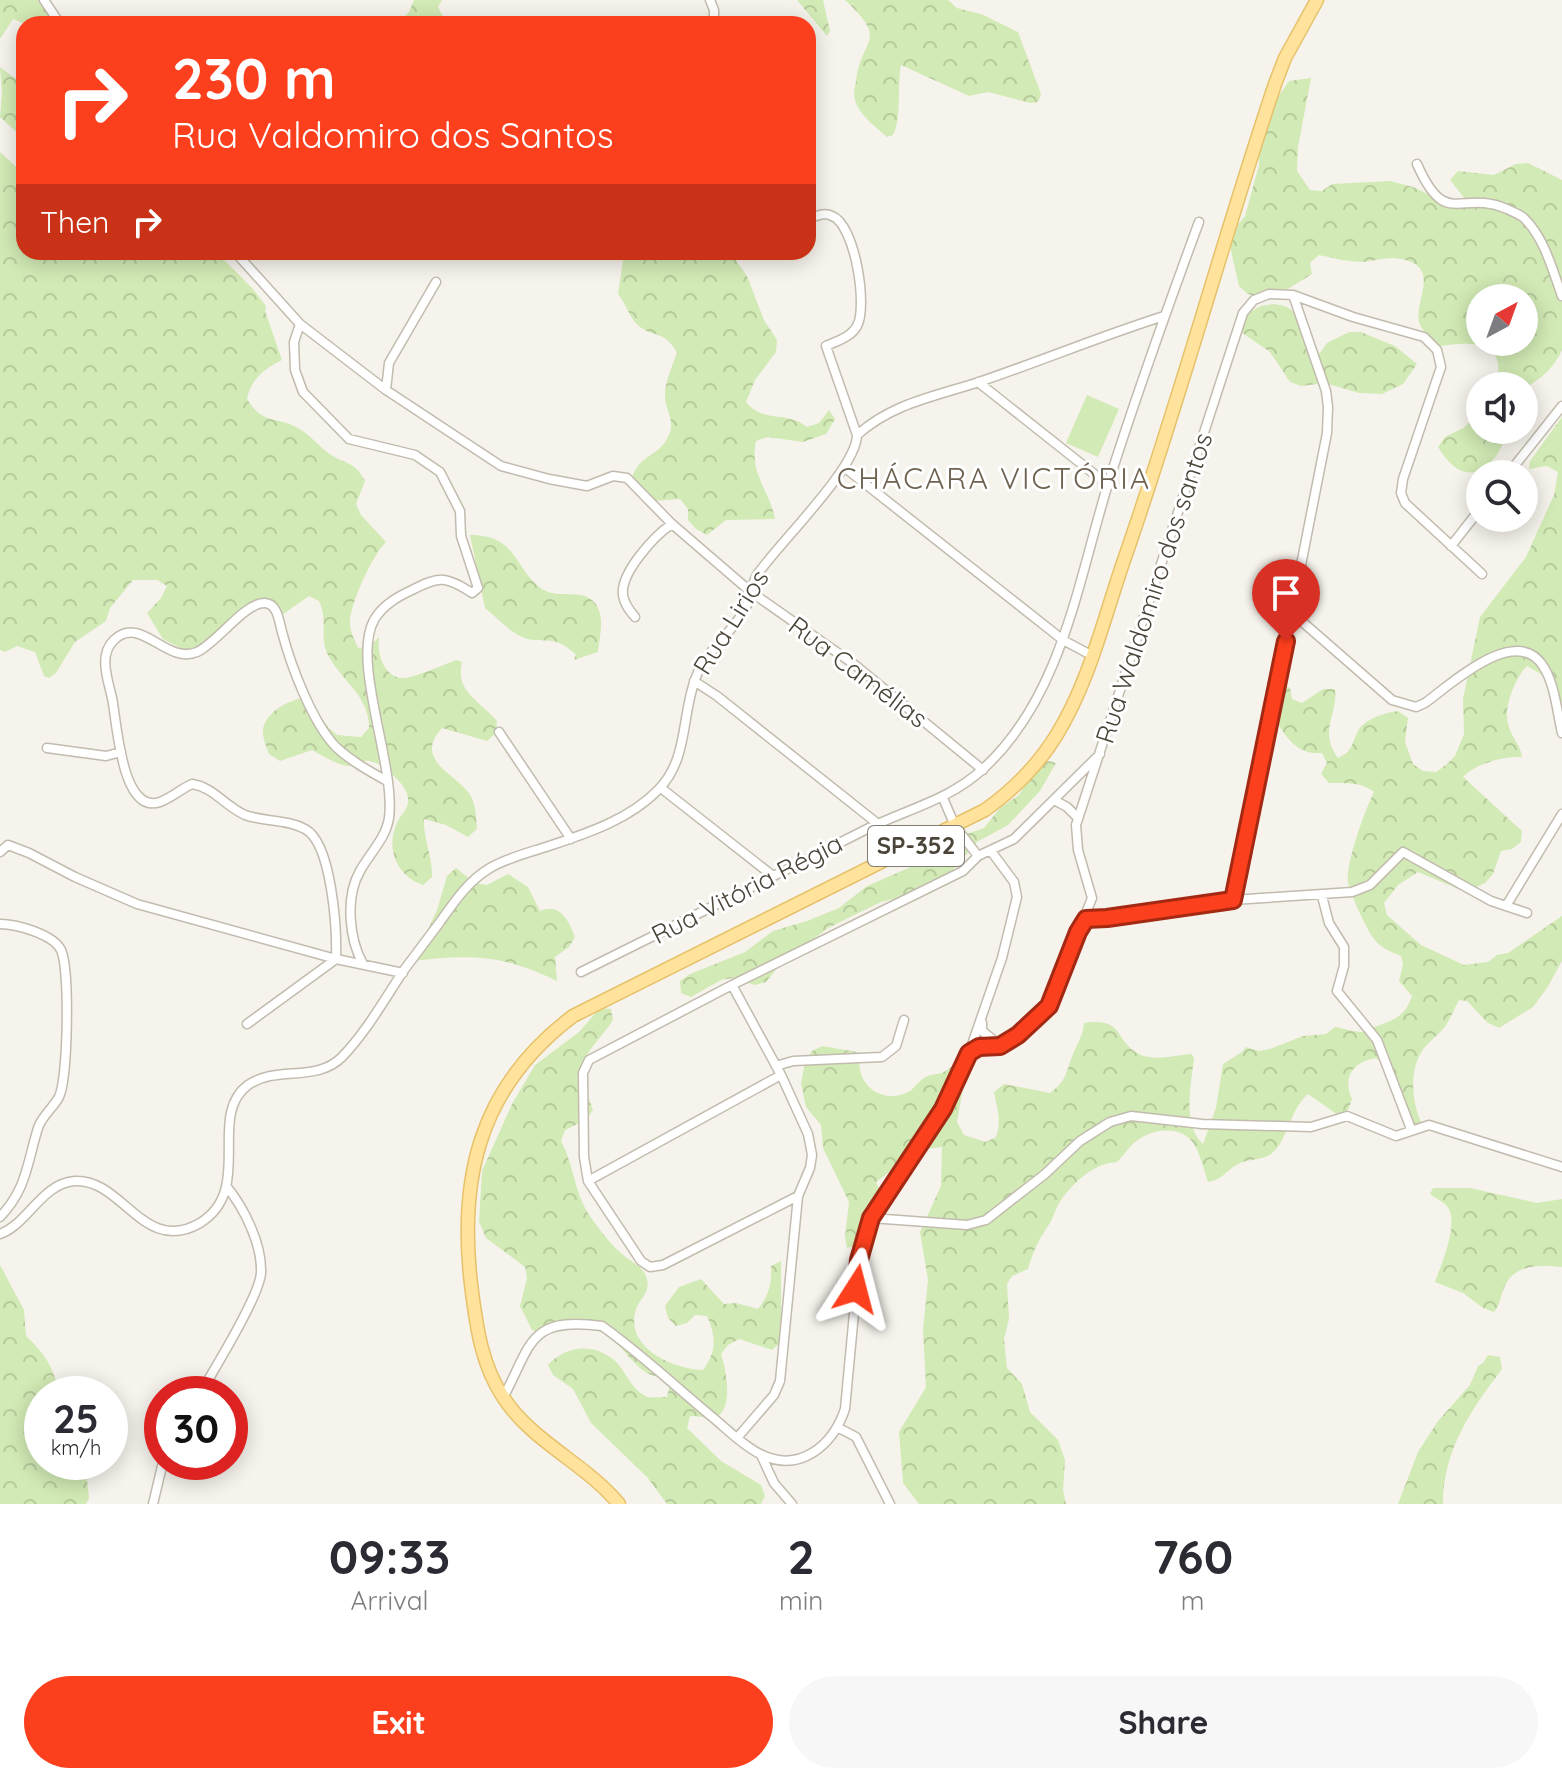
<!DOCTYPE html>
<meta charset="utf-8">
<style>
:root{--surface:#fff;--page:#f7f7f7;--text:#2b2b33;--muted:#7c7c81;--accent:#fc3f1d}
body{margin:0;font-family:Quicksand,sans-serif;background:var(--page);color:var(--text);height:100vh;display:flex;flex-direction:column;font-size:30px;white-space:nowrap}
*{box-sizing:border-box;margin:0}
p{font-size:26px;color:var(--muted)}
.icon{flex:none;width:44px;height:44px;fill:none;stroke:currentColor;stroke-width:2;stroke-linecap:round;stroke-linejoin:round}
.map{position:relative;height:1504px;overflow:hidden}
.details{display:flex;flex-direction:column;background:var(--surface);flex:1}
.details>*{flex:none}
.guide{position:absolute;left:16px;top:16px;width:800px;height:244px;border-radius:24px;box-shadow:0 4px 20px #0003;background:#fc3f1d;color:#fff;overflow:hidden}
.needle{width:52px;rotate:41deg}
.tools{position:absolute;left:1466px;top:284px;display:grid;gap:16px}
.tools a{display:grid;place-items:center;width:72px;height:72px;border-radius:50%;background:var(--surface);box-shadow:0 4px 20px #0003;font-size:40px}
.speed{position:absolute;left:24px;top:1376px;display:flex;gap:16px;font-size:40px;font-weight:700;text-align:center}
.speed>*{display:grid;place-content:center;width:104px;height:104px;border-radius:50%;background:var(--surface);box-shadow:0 4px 20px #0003;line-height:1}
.speed small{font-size:20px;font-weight:400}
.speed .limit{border:12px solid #d22;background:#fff;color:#111}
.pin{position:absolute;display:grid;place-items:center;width:68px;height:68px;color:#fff;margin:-82px -34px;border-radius:50% 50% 50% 0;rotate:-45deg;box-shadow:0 0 8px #0007}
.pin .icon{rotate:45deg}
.me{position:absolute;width:88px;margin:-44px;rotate:9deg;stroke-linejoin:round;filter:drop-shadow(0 0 6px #0008)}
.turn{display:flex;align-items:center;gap:28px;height:168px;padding:0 24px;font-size:36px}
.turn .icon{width:104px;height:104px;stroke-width:2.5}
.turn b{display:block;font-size:56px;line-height:68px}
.then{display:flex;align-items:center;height:76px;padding:0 24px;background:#0003;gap:16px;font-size:30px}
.eta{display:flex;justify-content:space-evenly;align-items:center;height:136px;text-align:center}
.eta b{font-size:48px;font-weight:800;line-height:56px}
.cta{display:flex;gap:16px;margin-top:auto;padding:16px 24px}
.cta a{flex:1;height:92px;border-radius:48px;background:var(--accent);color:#fff;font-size:32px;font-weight:800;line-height:92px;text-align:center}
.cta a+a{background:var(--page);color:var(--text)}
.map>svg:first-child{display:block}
.grass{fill:#d2eab5}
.forest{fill:url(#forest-crowns);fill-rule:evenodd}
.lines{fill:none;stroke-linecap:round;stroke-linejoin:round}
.minor-casing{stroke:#c2bbae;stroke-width:11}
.primary-casing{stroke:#e6c16a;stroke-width:15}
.minor{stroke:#fff;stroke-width:8}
.primary{stroke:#ffe39c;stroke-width:12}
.route-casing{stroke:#a42913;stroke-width:20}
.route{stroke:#fc3f1d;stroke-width:14}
.labels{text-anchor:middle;stroke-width:6;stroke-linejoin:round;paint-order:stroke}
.shield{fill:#fff;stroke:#817c74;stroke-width:2}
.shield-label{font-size:24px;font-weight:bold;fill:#4b4439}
.street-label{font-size:26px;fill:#4b4439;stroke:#fff}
.quarter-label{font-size:30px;letter-spacing:2px;fill:#6e6250;stroke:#fff}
</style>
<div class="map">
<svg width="1562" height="1504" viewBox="0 0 1562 1504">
<defs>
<pattern id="forest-crowns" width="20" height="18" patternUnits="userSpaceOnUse" patternTransform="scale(2)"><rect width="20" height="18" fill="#d2eab5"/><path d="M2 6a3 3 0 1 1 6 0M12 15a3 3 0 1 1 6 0" fill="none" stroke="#b6ca9c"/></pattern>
</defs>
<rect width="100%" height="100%" fill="#f6f3ec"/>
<!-- grass -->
<path class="grass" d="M1087,395L1119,409L1098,457L1066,443Z"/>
<!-- forest -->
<path class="forest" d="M0,0H47L68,24H25L13,19L0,39Z
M414,0H442L438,7C445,23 452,22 468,24H397L409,12Z
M797,0H823L830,31L827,36Z
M845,0H948L957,8L981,14L1018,32L1041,94L1038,102L1030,103L988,92L969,96L901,65C897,86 902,119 893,135L887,137C876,127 859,115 855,100C853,94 855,87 856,81C861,37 890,42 845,0Z
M0,67L17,80L24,102V139L0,117L2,92Z
M1311,78L1298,147L1297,171L1310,190L1322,191L1332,184L1390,181L1413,187L1456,207L1465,199L1450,180L1458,171L1494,175L1516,164L1528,163L1562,180V350C1555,366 1540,381 1524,388V386H1495C1510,340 1471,341 1440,346C1433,338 1422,333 1419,322C1414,300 1442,267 1401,259C1388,256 1376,261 1363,262C1347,262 1334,258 1319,255L1310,263L1312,274L1270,300L1248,294L1239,286L1231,251L1232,232L1245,216L1259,165V134L1273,104L1289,81ZM1480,298H1524V342H1480Z
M0,152L24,174V252H216L252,288L266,306L265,311L282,360C264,369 251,379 247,399C263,425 275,416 298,428C309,434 317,444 327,452C343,465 354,459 365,481L356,504L361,515L386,542C373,554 349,606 350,623C350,632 355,640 358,648L370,646L379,637C377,653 383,676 401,678C413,679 444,664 457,660L462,662C455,692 479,700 497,721L496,733L487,741L442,728C414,759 452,772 468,792C476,801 476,817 477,829L468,837L446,825L424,819C423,839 433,857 432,877L423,885C395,876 385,845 398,821C402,813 409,808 408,799C408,791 401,783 396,778C388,770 376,759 364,761C360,762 356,765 352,766C340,767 323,756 312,750L280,761L269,754C266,746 262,737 263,729C266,711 293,697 308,698L328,727L337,735L361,737L369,728C370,697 342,681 329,657C318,638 329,622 319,601L309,596L282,615L276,609L258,608L203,645L184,650L163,639L147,613L161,598L167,586L157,580H133L110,608L106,621L75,642L56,673L49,678L44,676L35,652L17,646L5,652L0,650Z
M619,252H730L747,276L764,320L777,340L776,352L755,380L746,402C764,424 785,410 807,427L819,423L829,410L835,419L826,434L803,442L768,437L756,441C749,475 770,490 775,519L726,520L707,535L696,529L688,520V509L680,499L654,501L630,484C638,452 657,459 668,437C677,421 664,410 665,394C665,381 673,365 677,352C662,329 657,339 640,327C630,319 626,304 618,294L623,260Z
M1273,304C1306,306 1298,332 1309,354L1320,353L1327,343L1349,332H1361L1395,346L1417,364L1403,384L1382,394L1359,393L1325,383L1301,386L1290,382L1270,352L1241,332L1245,315L1261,306Z
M1480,409V430H1507C1505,447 1487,477 1466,472C1454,470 1444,457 1438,447L1445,437L1465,427Z
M1562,417V718C1560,686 1555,682 1527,666C1515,678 1502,710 1509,727C1512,738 1521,746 1522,757C1503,756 1475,764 1463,777L1522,831L1521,842L1512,849L1501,851L1493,874L1485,883L1474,888L1463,891L1418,872L1398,885L1384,903L1387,915L1421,945L1464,965L1488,962L1497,955L1508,953L1562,916V961L1547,988L1533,1007L1499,1028L1488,1023L1467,1001L1459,1000C1454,1009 1450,1020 1444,1028C1437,1036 1428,1042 1422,1051C1408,1072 1412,1109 1425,1129L1411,1128L1403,1118C1404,1091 1400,1075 1376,1058C1353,1062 1342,1077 1352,1099L1348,1110L1338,1115L1308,1094C1288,1112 1289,1140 1271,1154C1262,1160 1250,1159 1240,1163C1227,1169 1223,1180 1208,1182C1204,1170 1201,1157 1195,1146C1184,1125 1156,1128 1139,1139C1131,1144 1124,1155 1117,1162C1094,1163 1074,1182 1061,1200C1056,1207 1054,1216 1050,1223C1039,1239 1033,1251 1028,1269L1012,1276L1007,1284L1009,1319L1004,1339L1007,1368L1022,1384L1030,1412L1058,1440L1065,1460L1063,1490L1066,1504H919L903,1483L899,1432L926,1387L923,1330L928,1280L920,1232L941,1186L942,1147L919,1150L876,1182L880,1191C859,1215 870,1223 858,1245L847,1248L845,1237L849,1202L823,1148L821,1125L806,1107L801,1084L805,1061L812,1051L822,1046L857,1052C859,1058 859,1064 860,1070C865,1093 890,1103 910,1091C915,1087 919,1081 924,1078C936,1071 939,1078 952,1066L964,1067L969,1077L963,1088L957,1122L964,1135L986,1142L996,1137C1002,1120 997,1109 994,1092L1004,1084L1050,1093C1067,1081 1066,1071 1073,1054C1078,1042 1083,1036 1084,1023C1126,1017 1113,1042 1141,1055C1156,1061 1176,1055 1192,1054L1194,1059C1191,1083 1182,1125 1203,1144L1216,1108L1223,1064L1242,1052L1246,1047L1259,1051L1270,1049L1303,1036L1326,1034L1335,1027C1343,1028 1353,1032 1361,1032C1368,1031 1373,1027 1380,1025C1397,1019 1406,1014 1412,996L1399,981L1403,965L1401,956C1391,952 1381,948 1374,939C1367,930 1350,894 1348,882C1345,865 1366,807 1374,792C1359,781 1347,784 1329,783L1321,774L1327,763L1322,753C1291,757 1279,724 1264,701L1270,690L1279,682L1290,688L1292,699L1302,703L1323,689H1335C1338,716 1318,730 1338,758C1352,752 1351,746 1357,733C1363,719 1384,713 1398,711L1408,718L1405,742L1413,764L1423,771L1436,772L1446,765L1455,756L1464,734L1463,699L1480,617L1526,557L1554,495L1558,472L1547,466L1529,469L1530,461Z
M470,535C518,535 513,568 542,589C558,600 581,587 595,603C606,618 599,636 598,652L574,660L576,655C553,632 545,646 522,637C509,631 496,617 485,608Z
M1049,761L1056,763L1040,791L1008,825L977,842L946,878L915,894L881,902L828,928L781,963L766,982L755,985L732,978L721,980L691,997L681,993L680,981L690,974L745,952L773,931L807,921L839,908L867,886L913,866L952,839L984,828L1000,808L1019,795L1038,765Z
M456,868L475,883L487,885L508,874L528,887L540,911C560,902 569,921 575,937L569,947L555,957L557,981C504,955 471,954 413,961L437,910L447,876Z
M600,1008L611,1009L613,1020C600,1040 581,1055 577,1079L585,1088L593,1110L586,1120L565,1130L561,1141C574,1164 574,1193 590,1216C599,1229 610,1244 622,1254C630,1261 640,1265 645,1274C654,1293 638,1297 635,1313C627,1349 674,1369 703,1370C717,1351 716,1337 707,1316L695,1315L687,1323L676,1326L668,1318L665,1306L679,1287L701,1279L724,1304L736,1303L758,1309C769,1296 772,1283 771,1266L781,1261V1342L772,1350L739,1339L728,1345L721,1354C726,1369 734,1409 716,1417C710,1419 698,1416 690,1416L687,1428L721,1461L761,1485L765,1496L761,1504H667L647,1477L591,1423L573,1389L553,1375L548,1365C565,1346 593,1342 614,1360C626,1370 631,1391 648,1397C653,1398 661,1397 667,1397L671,1379C664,1377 653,1377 647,1373C627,1361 619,1336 594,1330C574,1325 551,1338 532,1330L520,1306L527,1278L525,1267L486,1238L479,1222L482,1171L512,1104L535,1065L579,1032Z
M1433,1188H1470L1537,1203L1562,1199V1267C1540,1265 1514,1263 1504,1288C1500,1297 1501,1303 1494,1312L1483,1308L1463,1293L1435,1282C1441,1264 1460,1223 1447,1206C1444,1202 1435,1198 1430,1194Z
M0,1265L24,1310L26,1336C45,1354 55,1368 58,1394H42V1462H85L89,1498L86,1504H0Z
M1488,1355L1500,1357L1502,1369C1471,1410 1443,1450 1443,1504H1398L1418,1452L1438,1421L1470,1385L1478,1366L1483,1363Z"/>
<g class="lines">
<!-- minor casing -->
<g class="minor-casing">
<path id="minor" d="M44,0L60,24
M710,0L714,10V24
M1417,164C1446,230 1460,189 1507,209C1513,212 1519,214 1524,218C1545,239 1552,269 1562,296
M235,252L300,324L386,390L501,466L549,479L587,486L613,476L627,478L672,524L751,592L855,665L983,770
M300,324L294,342L295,370L303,392L349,439L415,455L440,472L460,511L461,536L478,588L472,593C446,576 439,576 412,590C397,597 383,605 374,620C351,662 396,766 389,818C386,838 370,853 360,871C345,897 349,939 363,964
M978,382L1108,485
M386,390L389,363L436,282
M857,435C893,403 933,397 979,382C1041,361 1101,336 1164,316
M844,467L1063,640L1091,655
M1508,474L1562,406
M1451,546L1480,509
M1291,612L1392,700L1416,707L1425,703C1450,685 1516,623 1543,666C1555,684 1557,712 1562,733
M635,617C630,611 624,604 623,595C620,573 655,535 672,524
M694,681L717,696L878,824
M499,732L571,839
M47,748L106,756L121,752
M661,788L773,876
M943,798L955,826L978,856
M1054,800L1067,807L1078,818
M0,852L8,845L29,853L75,877L137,904L336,959L403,973
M1322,896L1329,923L1344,947V966L1337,991L1377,1040L1411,1129
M1233,900L1251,819L1327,433L1328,407L1326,391L1293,295
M1506,906L1562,814
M1086,919L1107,918L1233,900L1352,892L1370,885L1403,852L1491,901L1527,913
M0,924C16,924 53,934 61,950C70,969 68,1078 59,1097C53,1108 42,1116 38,1128C27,1163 27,1189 0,1217
M581,972C676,925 772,877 867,829C907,809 950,800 984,768C1062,696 1078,581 1108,484C1136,396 1167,309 1199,222
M732,985L781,1075L808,1134L812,1155L810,1168L798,1196L780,1381L774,1395L737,1438
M982,1023V1031L1000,1045
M247,1024L336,959C337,930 332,843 305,829C287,819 264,822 245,815C225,806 213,787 192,784C181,789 171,798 160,802C121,815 117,721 112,698C108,680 98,655 114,640C141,614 166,665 197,652C217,643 245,602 265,603C278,604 279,622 282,632C291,666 312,722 336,747C351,761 369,771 387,781
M969,1053L979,1047L1000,1046L1018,1035L1049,1006L1092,898L1078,850L1076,825L1243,313L1254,300L1269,294L1293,295L1353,317L1424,337L1437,350L1441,367L1403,479L1401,493L1405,503L1482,574
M776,1066L793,1061L882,1057L896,1046L904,1020
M588,1181L781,1075
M798,1196L663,1265L650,1267L641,1261L588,1181L584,1157L583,1073L589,1060L732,985L963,871L978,856L1014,839L1100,754
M871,1218L967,1225L986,1220L1045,1174L1080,1141L1110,1122L1131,1116L1202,1124L1311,1127L1347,1116L1396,1136L1429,1125L1562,1167
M0,1234C28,1224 42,1183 75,1181C122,1178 144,1256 200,1223C255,1189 206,1116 248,1085C277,1065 316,1083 342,1057C367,1031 384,1000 404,970C416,954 428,938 440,922C454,902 468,881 490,868C507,858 527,853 546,847C585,834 629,820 658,790C689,759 681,715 696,677C706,650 733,633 746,607C751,597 751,585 757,575C778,544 857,468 857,435L826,346C837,341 851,337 857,326C868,307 855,224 832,216C824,212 816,216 808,219
M200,1394C213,1371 261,1294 261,1272C262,1244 244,1208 227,1187
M503,1398C532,1344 528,1316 602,1326C640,1353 675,1386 711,1416C727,1429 742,1445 760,1454C800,1474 833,1445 845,1409L859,1260L871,1218L943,1109L969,1053L1002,958L1017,897L1014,882L991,851
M839,1428L856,1437L890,1504
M761,1455L774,1483L792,1504
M153,1504L163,1462"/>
</g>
<!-- primary casing -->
<g class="primary-casing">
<path id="primary" d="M619,1504C585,1463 532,1442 503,1397C482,1365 477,1330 472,1292C457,1179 479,1087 573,1016L985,810C1013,790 1038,765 1056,736C1089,683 1104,618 1124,560C1179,403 1222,242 1275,84L1285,58L1317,0"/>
</g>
<!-- minor -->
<use href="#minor" class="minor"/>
<!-- primary -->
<use href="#primary" class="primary"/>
</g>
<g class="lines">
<!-- route casing -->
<g class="route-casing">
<path id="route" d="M856,1289L859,1260L871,1218L943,1109L969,1053L979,1047L1000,1046L1018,1035L1049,1006L1078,932L1086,919L1107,918L1233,900L1286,641"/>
</g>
<!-- route -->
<use href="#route" class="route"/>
</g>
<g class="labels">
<!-- shield labels -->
<rect class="shield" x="868" y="826" width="96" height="40" rx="6"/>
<g class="shield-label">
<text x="916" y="854">SP-352</text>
</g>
<!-- street labels -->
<g class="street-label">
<text transform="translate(1154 588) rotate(-72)" y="9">Rua Waldomiro dos santos</text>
<text transform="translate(731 622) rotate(-58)" y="9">Rua Lirios</text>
<text transform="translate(858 672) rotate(37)" y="9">Rua Camélias</text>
<text transform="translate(747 889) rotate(-27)" y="9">Rua Vitória Régia</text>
</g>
<!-- quarter labels -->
<g class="quarter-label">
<text x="994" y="489">CHÁCARA VICTÓRIA</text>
</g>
</g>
</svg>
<div class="tools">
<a><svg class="needle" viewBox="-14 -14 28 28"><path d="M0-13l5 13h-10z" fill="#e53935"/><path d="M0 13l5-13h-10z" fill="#7c7c81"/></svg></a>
<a><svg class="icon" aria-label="sound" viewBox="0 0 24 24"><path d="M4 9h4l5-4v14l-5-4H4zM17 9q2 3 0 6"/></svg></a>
<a><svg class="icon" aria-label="search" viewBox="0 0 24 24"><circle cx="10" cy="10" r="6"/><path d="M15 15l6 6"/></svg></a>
</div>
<div class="speed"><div>25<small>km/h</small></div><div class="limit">30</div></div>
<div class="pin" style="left:1286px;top:641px;background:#d93025"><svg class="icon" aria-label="arrive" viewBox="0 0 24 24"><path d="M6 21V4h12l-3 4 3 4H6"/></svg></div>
<svg class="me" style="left:856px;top:1289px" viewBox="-20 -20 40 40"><path d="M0-17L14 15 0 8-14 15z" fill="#fc3f1d" stroke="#fff" stroke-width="4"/></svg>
<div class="guide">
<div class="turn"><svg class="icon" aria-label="right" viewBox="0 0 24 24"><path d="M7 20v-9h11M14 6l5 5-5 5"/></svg><div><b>230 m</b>Rua Valdomiro dos Santos</div></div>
<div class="then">Then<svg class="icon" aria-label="right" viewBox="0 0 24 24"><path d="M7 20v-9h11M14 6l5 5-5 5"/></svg></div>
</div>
</div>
<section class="details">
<div class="eta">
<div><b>09:33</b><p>Arrival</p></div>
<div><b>2</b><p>min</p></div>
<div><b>760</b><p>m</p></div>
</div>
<div class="cta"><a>Exit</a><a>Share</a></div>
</section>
